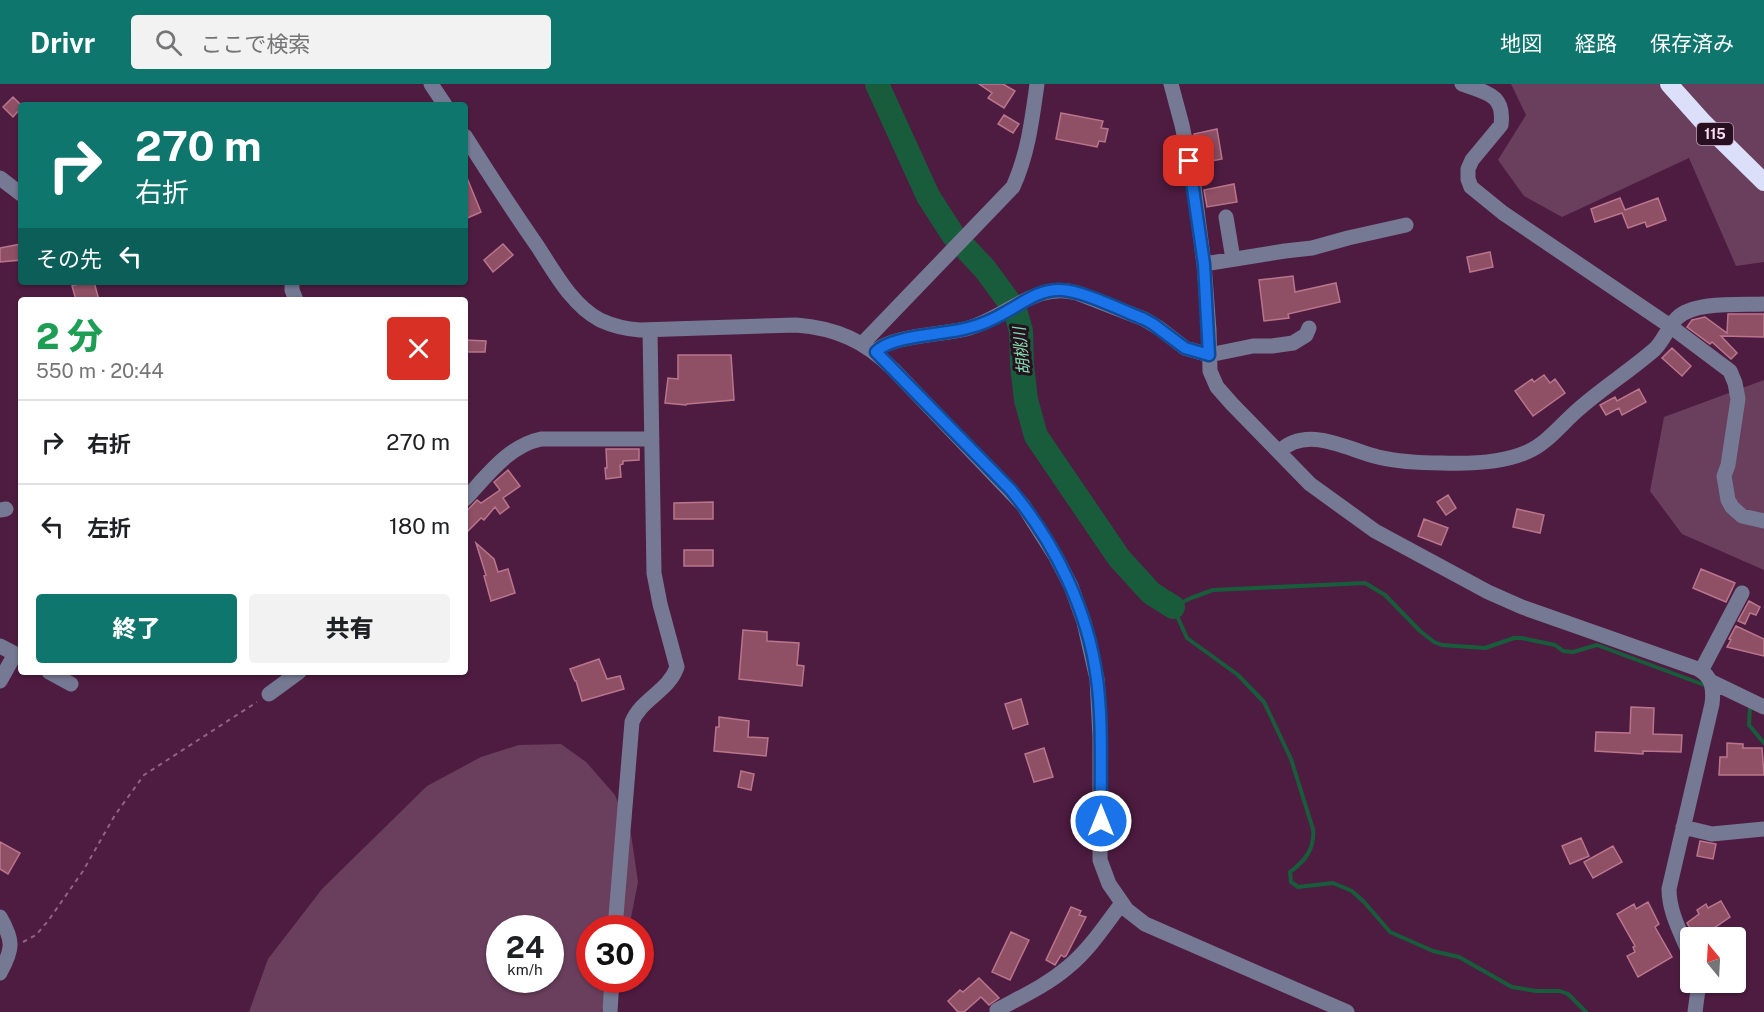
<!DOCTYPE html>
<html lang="ja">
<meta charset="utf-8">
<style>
:root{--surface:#fff;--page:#f2f2f2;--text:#202124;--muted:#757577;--line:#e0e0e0;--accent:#0f766e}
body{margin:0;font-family:"Public Sans","Noto Sans JP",sans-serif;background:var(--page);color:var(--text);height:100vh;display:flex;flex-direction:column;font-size:22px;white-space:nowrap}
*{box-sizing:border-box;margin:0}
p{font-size:20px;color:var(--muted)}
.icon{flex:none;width:33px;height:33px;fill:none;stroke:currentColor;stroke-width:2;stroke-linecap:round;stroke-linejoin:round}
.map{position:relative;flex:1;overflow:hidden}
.details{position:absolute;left:18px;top:213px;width:450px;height:378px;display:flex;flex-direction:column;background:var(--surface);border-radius:6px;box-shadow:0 2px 4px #0004}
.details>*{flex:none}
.hud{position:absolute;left:18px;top:18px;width:450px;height:183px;border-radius:6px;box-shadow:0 2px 4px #0004;background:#0f766e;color:#fff;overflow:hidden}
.needle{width:39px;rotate:342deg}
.tools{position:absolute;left:1680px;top:843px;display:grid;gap:12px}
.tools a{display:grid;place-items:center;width:66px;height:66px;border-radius:6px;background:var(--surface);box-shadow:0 2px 4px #0004;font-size:30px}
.speed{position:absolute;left:486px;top:831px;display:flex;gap:12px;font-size:30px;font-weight:700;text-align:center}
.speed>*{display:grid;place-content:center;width:78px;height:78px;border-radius:50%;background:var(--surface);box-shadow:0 2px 4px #0004;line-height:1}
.speed small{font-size:15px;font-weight:400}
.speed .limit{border:9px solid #d22;background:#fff;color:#111}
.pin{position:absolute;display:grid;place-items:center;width:51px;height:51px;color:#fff;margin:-26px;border-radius:12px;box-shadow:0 3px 9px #0006}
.me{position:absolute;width:66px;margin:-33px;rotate:0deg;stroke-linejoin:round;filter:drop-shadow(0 0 4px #0008)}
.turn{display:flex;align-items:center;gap:21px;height:126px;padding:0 18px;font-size:27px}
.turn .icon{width:78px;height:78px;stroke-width:2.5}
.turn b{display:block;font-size:42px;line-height:51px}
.then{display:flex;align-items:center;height:57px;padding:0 18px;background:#0003;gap:12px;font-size:22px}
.round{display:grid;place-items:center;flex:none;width:63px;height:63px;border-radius:6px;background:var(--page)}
.head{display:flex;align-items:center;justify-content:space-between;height:102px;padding:0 18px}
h1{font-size:36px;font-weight:800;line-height:45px;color:#1e9e55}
.primary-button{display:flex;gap:12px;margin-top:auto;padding:12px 18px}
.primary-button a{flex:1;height:69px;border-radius:6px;background:var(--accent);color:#fff;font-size:24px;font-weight:800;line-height:69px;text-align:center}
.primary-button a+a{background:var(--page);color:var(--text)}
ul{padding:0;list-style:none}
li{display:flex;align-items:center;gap:18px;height:84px;padding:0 18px;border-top:2px solid var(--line)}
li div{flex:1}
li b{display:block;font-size:22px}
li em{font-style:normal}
header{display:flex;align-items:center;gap:36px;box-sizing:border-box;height:84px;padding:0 30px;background:var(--accent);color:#fff}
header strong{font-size:28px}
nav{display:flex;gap:33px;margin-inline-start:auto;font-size:21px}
.search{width:420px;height:54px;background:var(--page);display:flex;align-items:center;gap:15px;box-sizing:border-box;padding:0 21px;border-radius:6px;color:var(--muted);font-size:22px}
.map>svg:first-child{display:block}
.green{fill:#6a3f5d;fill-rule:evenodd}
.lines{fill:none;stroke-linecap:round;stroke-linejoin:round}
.stream{stroke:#185c3c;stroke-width:4}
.river{stroke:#185c3c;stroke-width:24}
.building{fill:#8f4f65;stroke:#b9758c;stroke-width:1.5}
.path{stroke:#906483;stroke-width:2;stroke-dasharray:4.5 4.5;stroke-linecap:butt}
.minor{stroke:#757993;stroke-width:15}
.highway{stroke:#dbdff9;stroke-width:18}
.route-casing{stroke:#114b97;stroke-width:15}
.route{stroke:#1a73e8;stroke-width:10}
.labels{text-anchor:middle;stroke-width:6;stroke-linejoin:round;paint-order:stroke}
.shield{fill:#271121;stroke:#bd9fb3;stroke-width:1.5}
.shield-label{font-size:14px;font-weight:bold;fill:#fddcf2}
.water-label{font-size:16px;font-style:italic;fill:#82e0ac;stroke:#271121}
</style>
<header>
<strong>Drivr</strong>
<div class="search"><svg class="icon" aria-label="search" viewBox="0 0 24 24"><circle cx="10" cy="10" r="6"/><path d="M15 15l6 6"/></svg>ここで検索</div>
<nav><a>地図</a><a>経路</a><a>保存済み</a></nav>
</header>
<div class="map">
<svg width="1764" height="928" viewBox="0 0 1764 928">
<rect width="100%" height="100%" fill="#4e1c41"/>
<!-- green -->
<path class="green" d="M1511,0H1764V178L1736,182L1689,74L1562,133L1524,112L1498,76L1526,31Z
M1764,296V486L1682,450L1650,407L1664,333Z
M561,660L586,678L615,711L631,750L638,798L629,844H590V896H617L601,928H249L268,875L322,805L427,702L481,673L519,661ZM500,844H550V896H500Z"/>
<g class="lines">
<!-- stream -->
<path class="stream" d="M1749,621L1750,622L1749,641L1764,659
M1586,928L1568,910L1560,907H1536L1512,903L1459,873L1433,867L1390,848L1365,819L1352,807L1333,799L1298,803L1291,798L1290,788C1305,777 1315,765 1313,745L1291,675L1264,618L1238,591L1187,554L1173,523L1191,514L1213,506L1365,499L1385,511L1420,547L1434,558L1442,561L1485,564L1514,554H1522L1555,561L1563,567L1573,568L1597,561L1707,602"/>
<!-- river -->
<path class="river" d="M877,0L928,112L953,151L985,185L1015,226L1021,247L1022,281L1026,316L1036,352L1119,474L1151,509L1173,523"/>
</g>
<!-- building -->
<path class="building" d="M979,0H1003L1015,7L1004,24L988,14L992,9Z
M13,13L21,21V24L13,33L3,23Z
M1061,29L1103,37L1101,44L1108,45L1105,58L1099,57L1097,63L1056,55Z
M1004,31L1019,40L1013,49L998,40Z
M1217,45L1222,75L1207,78L1204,67L1198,69L1194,50Z
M465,89L481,128L465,135Z
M1234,100L1237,118L1207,123L1204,106Z
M1620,114L1625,126L1658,114L1666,136L1647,143L1645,138L1628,144L1622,129L1595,138L1591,125Z
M21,160V176L0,178V164Z
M503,160L513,171L493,188L484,176Z
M1490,168L1493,183L1470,188L1467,173Z
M1293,192L1295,208L1336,199L1340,218L1288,230L1289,234L1264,237L1259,196Z
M83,198H94L99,216H76L72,202Z
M1728,230H1764V253L1721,252L1737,269L1731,275L1712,258L1710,260L1687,243L1692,236L1705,233L1727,249Z
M465,256L486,257L485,268H465Z
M1672,264L1691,282L1682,292L1662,274Z
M678,271H731L734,316L687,320L686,321L665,319L668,294L678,295Z
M1544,291L1550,299L1555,295L1565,309L1533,332L1515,307L1532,295L1534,298Z
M1639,305L1646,318L1622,331L1619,324L1606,331L1600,321L1615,313L1617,317Z
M606,365H639V376L623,377V380L620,381L621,393L606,395L605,384H607Z
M508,386L520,402L503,414L509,423L500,430L495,423L484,436L481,434L465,450V429L477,416L481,419L500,406L494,398Z
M1448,411L1456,424L1446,431L1437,418Z
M713,418V435H674V419Z
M1517,425L1544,431L1540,449L1513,443Z
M1424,435L1448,444L1441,461L1418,452Z
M476,459L494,475L498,488L508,485L515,509L491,517L484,492L486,491Z
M684,466H713V482H684Z
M1701,485L1735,499L1726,518L1693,504Z
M1749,517L1760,523L1756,531L1750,529L1745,540L1738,537Z
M1736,542L1764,555V572L1727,563L1731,556L1729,555Z
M743,546L767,548V557L799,559L797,581L804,582L802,602L739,595Z
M599,575L607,595L620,592L624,605L582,617L576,597H575L570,585Z
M1021,615L1028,640L1013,645L1005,620Z
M1631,623L1654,624L1653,650L1682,651L1681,668L1643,667V670L1595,667L1596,648L1630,649Z
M719,633L749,637L748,653L768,654L766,672L714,667L716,643H719Z
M1727,659L1743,660V664H1762L1764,691H1719L1720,673H1727Z
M1044,664L1053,693L1034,698L1025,670Z
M741,687L754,690L751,706L738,703Z
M1581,754L1589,772L1570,780L1562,762Z
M1700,757L1716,760L1713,775L1697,772Z
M0,758L20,769L8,790L0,785Z
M1613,762L1622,778L1593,794L1584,778Z
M1721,817L1730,833L1707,849L1710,854H1696L1687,839L1699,830L1697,826L1706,820L1708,824Z
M1648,818L1659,840L1655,843L1672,873L1638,893L1627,872L1635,868L1633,863L1635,862L1617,830L1634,820L1636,825Z
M1071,823L1081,827L1079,831L1086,833L1066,872L1064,873L1061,871L1055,881L1046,876Z
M1011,848L1029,856L1010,896L992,888Z
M979,894L999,914L989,921L981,913L964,928H958L948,917L960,906L963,908Z"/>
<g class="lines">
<!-- path -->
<path class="path" d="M23,858L36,851L48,837L83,787L115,731L144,691L257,618"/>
<!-- minor -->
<path class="minor" d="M431,0L445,21
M1171,0L1182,41L1193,95L1204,180L1209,246L1210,287L1217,303L1232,320L1310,400L1375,447L1488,508L1522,523L1698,585C1712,592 1714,605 1712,620L1669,805C1669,828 1681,849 1690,871
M1462,0C1486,9 1505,10 1501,41L1472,76L1468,85V95L1471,103L1503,129L1670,242L1730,287L1735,299L1738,315L1728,381L1724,392L1728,416L1732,423L1742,432L1764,437
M465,52C489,90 513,127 538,163C555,189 572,221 600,236C613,242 626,245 640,246L796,241C836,244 865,257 893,285L1023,421L1056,473L1071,502L1084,538L1097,595L1100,653V776L1109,800L1116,810L1127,826L1145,840L1347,928
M0,94L21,110
M1226,133L1233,175
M1204,180L1285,167L1312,164L1348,154L1406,141
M292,198V206L296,216
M862,260L1013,103C1028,70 1032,36 1037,0
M875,268C890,251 945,251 969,244C1007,233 1036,197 1077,209L1144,235L1159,244L1185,264L1209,271L1253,262H1272L1293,259L1306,251L1309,244
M1279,368C1307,340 1348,366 1378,373C1399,378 1420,379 1442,379C1469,380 1502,379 1527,368C1548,359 1563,338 1580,324C1604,303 1631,286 1655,265C1664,256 1668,243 1677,234C1694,217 1740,221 1764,220
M465,415C487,392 508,362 541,355H652
M0,426L6,425
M0,562L21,573
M1701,587L1742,509
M49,588L71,600
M0,597L15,570
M1710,597L1764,623
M269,610L299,588
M1683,743L1712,750L1764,745
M0,833C14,857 13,865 0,889
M615,844L632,638C641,615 669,607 677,583L660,520L654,489L650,246
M997,926C1021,913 1047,901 1068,883C1090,865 1105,841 1122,819
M610,928L612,896
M1695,928L1699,898"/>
<!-- highway -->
<path class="highway" d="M1669,0L1703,38L1764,98"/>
</g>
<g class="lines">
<!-- route casing -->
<g class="route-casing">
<path id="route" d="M1101,737C1100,690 1103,641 1097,595C1088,526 1055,459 1011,406L876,268C891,251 944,251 968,244C981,241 994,235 1006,228C1024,218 1040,205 1061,206C1081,206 1123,227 1144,235L1153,240L1185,264L1209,271L1204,180L1189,77"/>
</g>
<!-- route -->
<use href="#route" class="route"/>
</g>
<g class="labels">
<!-- shield labels -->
<rect class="shield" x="1697" y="39" width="36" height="22" rx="4.5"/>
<g class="shield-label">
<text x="1715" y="55">115</text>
</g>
<!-- water labels -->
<g class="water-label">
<text transform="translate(1021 267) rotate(-96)" y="6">胡桃川</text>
</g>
</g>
</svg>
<div class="tools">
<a><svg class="needle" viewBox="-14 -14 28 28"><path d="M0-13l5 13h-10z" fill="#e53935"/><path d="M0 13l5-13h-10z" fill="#757577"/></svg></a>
</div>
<div class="speed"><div>24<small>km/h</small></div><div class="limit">30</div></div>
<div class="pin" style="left:1189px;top:77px;background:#d93025"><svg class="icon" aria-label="arrive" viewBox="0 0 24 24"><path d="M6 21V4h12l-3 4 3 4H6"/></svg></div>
<svg class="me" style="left:1101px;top:737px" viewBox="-20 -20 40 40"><circle r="17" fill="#1a73e8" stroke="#fff" stroke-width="3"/><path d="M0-11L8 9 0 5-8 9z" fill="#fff"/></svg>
<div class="hud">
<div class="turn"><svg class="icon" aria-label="right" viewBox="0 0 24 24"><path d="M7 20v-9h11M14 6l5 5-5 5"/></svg><div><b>270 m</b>右折</div></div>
<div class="then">その先<svg class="icon" aria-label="left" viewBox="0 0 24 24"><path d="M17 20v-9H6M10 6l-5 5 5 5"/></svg></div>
</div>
<section class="details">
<div class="head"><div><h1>2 分</h1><p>550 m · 20:44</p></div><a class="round" style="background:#d93025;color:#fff"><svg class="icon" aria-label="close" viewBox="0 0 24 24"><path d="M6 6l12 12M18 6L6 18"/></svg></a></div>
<ul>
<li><svg class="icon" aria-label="right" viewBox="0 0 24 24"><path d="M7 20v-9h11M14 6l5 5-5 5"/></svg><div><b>右折</b></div><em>270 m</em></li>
<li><svg class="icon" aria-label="left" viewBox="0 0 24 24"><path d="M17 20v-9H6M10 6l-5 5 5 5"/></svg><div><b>左折</b></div><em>180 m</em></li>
</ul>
<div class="primary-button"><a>終了</a><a>共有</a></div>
</section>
</div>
